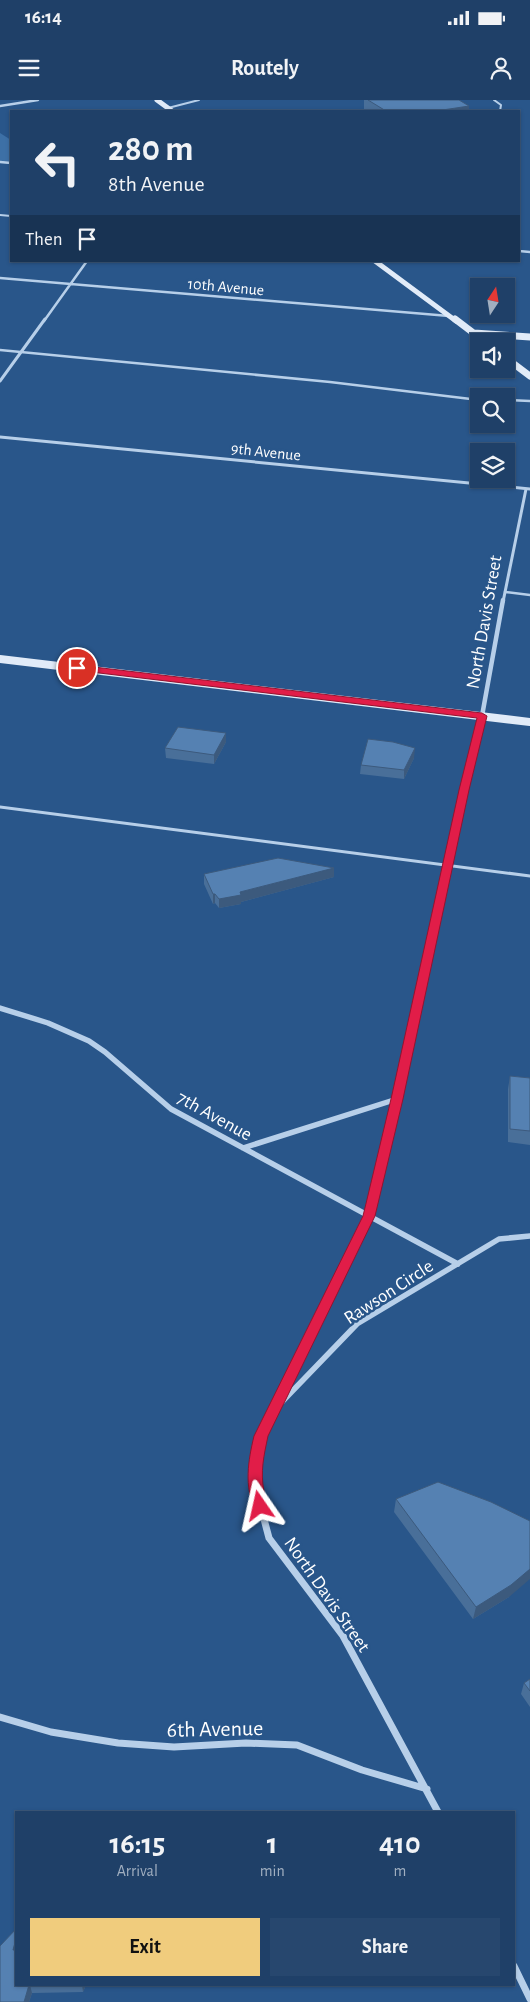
<!DOCTYPE html>
<style>
:root{--surface:#1f4068;--page:#27476e;--text:#f1f3f6;--muted:#a1afc0;--line:#3c597c;--accent:#f0cc7d}
body{margin:0;font-family:"Alegreya Sans",sans-serif;background:var(--page);color:var(--text);height:100vh;display:flex;flex-direction:column;font-size:19px;white-space:nowrap}
*{box-sizing:border-box;margin:0}
p{font-size:16px;color:var(--muted)}
.icon{flex:none;width:28px;height:28px;fill:none;stroke:currentColor;stroke-width:2;stroke-linecap:round;stroke-linejoin:round}
.map{position:relative;flex:1;overflow:hidden}
.side{position:absolute;left:15px;top:1711px;width:500px;height:175px;display:flex;flex-direction:column;background:var(--surface);border-radius:0px;box-shadow:0 1px 4px #0004,0 0 0 1px var(--line)}
.side>*{flex:none}
.top-card{position:absolute;left:10px;top:10px;width:510px;height:152px;border-radius:0px;box-shadow:0 1px 4px #0004,0 0 0 1px var(--line);background:#1f4068;color:var(--text);overflow:hidden}
.needle{width:32px;rotate:12deg}
.buttons{position:absolute;left:470px;top:178px;display:grid;gap:10px}
.buttons a{display:grid;place-items:center;width:45px;height:45px;border-radius:0px;background:var(--surface);box-shadow:0 1px 4px #0004,0 0 0 1px var(--line);font-size:25px}
.pin{position:absolute;display:grid;place-items:center;width:42px;height:42px;color:#fff;margin:-21px;border:2px solid #fff;border-radius:50%;box-shadow:0 1px 5px #0007}
.me{position:absolute;width:55px;margin:-28px;rotate:349deg;stroke-linejoin:round;filter:drop-shadow(0 0 4px #0008)}
.turn{display:flex;align-items:center;gap:18px;height:105px;padding:0 15px;font-size:22px}
.turn .icon{width:65px;height:65px;stroke-width:2.5}
.turn b{display:block;font-size:35px;line-height:42px}
.then{display:flex;align-items:center;height:48px;padding:0 15px;background:#0003;gap:10px;font-size:19px}
.eta{display:flex;justify-content:space-evenly;align-items:center;height:85px;text-align:center}
.eta b{font-size:30px;font-weight:600;line-height:35px}
.primary-button{display:flex;gap:10px;margin-top:auto;padding:10px 15px}
.primary-button a{flex:1;height:58px;border-radius:0px;background:var(--accent);color:#111;font-size:20px;font-weight:600;line-height:58px;text-align:center}
.primary-button a+a{background:var(--page);color:var(--text)}
.status{display:flex;justify-content:space-between;align-items:center;height:35px;padding:0 25px;background:var(--surface);direction:ltr}
.status svg{height:14px;fill:currentColor}
header{display:flex;justify-content:space-between;align-items:center;height:65px;padding:0 15px;background:var(--surface);font-size:22px;font-weight:600}
.map>svg:first-child{display:block}
.green{fill:#3d70a6}
.lines{fill:none;stroke-linecap:round;stroke-linejoin:round}
.lane-far2{stroke:#b7cfe9;stroke-width:2}
.lane-far1{stroke:#b7cfe9;stroke-width:2.5}
.lane{stroke:#b7cfe9;stroke-width:3}
.street-far4{stroke:#b7cfe9;stroke-width:2.5}
.street-far3{stroke:#b7cfe9;stroke-width:3}
.street-far2{stroke:#b7cfe9;stroke-width:4.5}
.street-far1{stroke:#b7cfe9;stroke-width:5.5}
.street{stroke:#b7cfe9;stroke-width:7}
.secondary-far2{stroke:#e1ebf8;stroke-width:5}
.secondary-far1{stroke:#e1ebf8;stroke-width:7}
.secondary{stroke:#e1ebf8;stroke-width:8}
.wall{fill:#496f99}
.shaded-wall{fill:#3c5a7d}
.building{fill:#5581b2;stroke:#3c5a7d}
.route{fill:#e11d48;stroke:#92132f}
.labels{text-anchor:middle;stroke-width:5;stroke-linejoin:round;paint-order:stroke}
.far-street-label{font-size:16px;fill:#fff;stroke:#29568a}
.street-label{font-size:19px;fill:#fff;stroke:#29568a}
.near-street-label{font-size:22px;fill:#fff;stroke:#29568a}
</style>
<div class="status"><b>16:14</b><svg viewBox="0 0 49 12"><path d="M0 12V9h3v3zM5 12V6h3v6zM10 12V3h3v9zM15 12V0h3v12zM26 1h20v11H26zM47 4h2v5h-2z"/></svg></div>
<header><svg class="icon" aria-label="menu" viewBox="0 0 24 24"><path d="M4 6h16M4 12h16M4 18h16"/></svg>Routely<svg class="icon" aria-label="person" viewBox="0 0 24 24"><circle cx="12" cy="8" r="4"/><path d="M4 21q1-7 8-7t8 7"/></svg></header>
<div class="map">
<svg width="530" height="1902" viewBox="0 0 530 1902">
<rect width="100%" height="100%" fill="#29568a"/>
<!-- green -->
<path class="green" d="M0,33L11,40V62L0,61Z"/>
<g class="lines">
<!-- lane-far2 -->
<path class="lane-far2" d="M494,0L501,5L500,11
M168,8L199,0
M313,11H337
M0,115L11,116"/>
<!-- lane-far1 -->
<path class="lane-far1" d="M0,250L330,282L479,300
M506,300L530,301
M505,492L530,495"/>
<!-- lane -->
<path class="lane" d="M0,707L530,776"/>
<!-- street-far4 -->
<path class="street-far4" d="M0,6L38,0
M0,62L11,63
M519,151L530,152
M0,178L449,216
M44,221L87,161"/>
<!-- street-far3 -->
<path class="street-far3" d="M0,281L45,219
M0,337L530,389
M503,502L526,389"/>
<!-- street-far2 -->
<path class="street-far2" d="M427,860L482,616L503,500"/>
<!-- street-far1 -->
<path class="street-far1" d="M0,908L48,923L89,941L105,952L171,1009L458,1164
M243,1048L397,999
M277,1307L357,1224L499,1139L530,1136
M270,1318L369,1116L427,859"/>
<!-- street -->
<path class="street" d="M270,1317L261,1336L254,1365L256,1389L269,1438L343,1536L438,1712
M0,1617L51,1632L118,1643L174,1647L246,1643L297,1645L362,1670L427,1689
M514,1866L530,1899"/>
<!-- secondary-far2 -->
<path class="secondary-far2" d="M157,0L172,11
M375,161L456,221"/>
<!-- secondary-far1 -->
<path class="secondary-far1" d="M455,219L484,241
M474,233L530,237
M506,258L530,276"/>
<!-- secondary -->
<path class="secondary" d="M0,559L530,622"/>
</g>
<!-- wall -->
<path class="wall" d="M364,0H459L469,11H367L364,9Z
M226,642L214,664L166,658L165,648Z
M414,658L404,679L360,674L361,665Z
M204,774L334,777L241,802V804L219,808L215,803L213,804L204,784Z
M510,976L530,978V1045L508,1042V989Z
M396,1399L509,1497L473,1519L394,1412Z
M530,1579V1607L521,1594L524,1583Z
M16,1885H86L83,1892L32,1893L29,1902H0Z"/>
<!-- shaded-wall -->
<path class="shaded-wall" d="M469,6V11H436Z
M226,633V642L214,664V655Z
M415,648L414,658L404,679V670Z
M334,768V777L241,802V804L219,808V799L240,792Z
M213,794H215V803L213,804Z
M530,1469V1479L509,1497L473,1519L476,1507Z
M16,1839V1859L13,1850Z
M29,1885H30L32,1893L29,1902H24Z
M82,1885H86L83,1892Z"/>
<!-- building -->
<path class="building" d="M368,0H459L469,6L436,11H386Z
M178,627L226,633L214,655L165,648Z
M368,639L393,642L415,648L404,670L361,665Z
M278,758L334,768L240,792L241,795L219,799L215,794H213L204,774Z
M510,976L530,978V1031L510,1029Z
M438,1382L491,1402L530,1421V1469L511,1485L476,1507L396,1399Z
M530,1579V1591L524,1583Z
M16,1829V1839L13,1850H16V1885H29L24,1902H0V1846Z"/>
<!-- route -->
<path class="route" d="M77,565L482,613L487,616L469,690L403,999L375,1116L268,1336C264,1355 260,1372 264,1391C265,1398 268,1403 265,1410L260,1412L255,1410C244,1386 248,1361 254,1336L363,1116L391,999L459,690L477,618L74,570V566Z"/>
<g class="labels">
<!-- far-street labels -->
<g class="far-street-label">
<text transform="translate(226 186) rotate(5)" y="6">10th Avenue</text>
<text transform="translate(266 351) rotate(6)" y="6">9th Avenue</text>
</g>
<!-- street labels -->
<g class="street-label">
<text transform="translate(483 522) rotate(-80)" y="7">North Davis Street</text>
<text transform="translate(215 1015) rotate(29)" y="7">7th Avenue</text>
<text transform="translate(388 1191) rotate(-33)" y="7">Rawson Circle</text>
<text transform="translate(328 1494) rotate(55)" y="7">North Davis Street</text>
</g>
<!-- near-street labels -->
<g class="near-street-label">
<text transform="translate(215 1628) rotate(-1)" y="8">6th Avenue</text>
</g>
</g>
</svg>
<div class="buttons">
<a><svg class="needle" viewBox="-14 -14 28 28"><path d="M0-13l5 13h-10z" fill="#e53935"/><path d="M0 13l5-13h-10z" fill="#a1afc0"/></svg></a>
<a><svg class="icon" aria-label="sound" viewBox="0 0 24 24"><path d="M4 9h4l5-4v14l-5-4H4zM17 9q2 3 0 6"/></svg></a>
<a><svg class="icon" aria-label="search" viewBox="0 0 24 24"><circle cx="10" cy="10" r="6"/><path d="M15 15l6 6"/></svg></a>
<a><svg class="icon" aria-label="layers" viewBox="0 0 24 24"><path d="M12 4l9 5-9 5-9-5zM3 14l9 5 9-5"/></svg></a>
</div>
<div class="pin" style="left:77px;top:568px;background:#d93025"><svg class="icon" aria-label="arrive" viewBox="0 0 24 24"><path d="M6 21V4h12l-3 4 3 4H6"/></svg></div>
<svg class="me" style="left:260px;top:1406px" viewBox="-20 -20 40 40"><path d="M0-17L14 15 0 8-14 15z" fill="#e11d48" stroke="#fff" stroke-width="4"/></svg>
<div class="top-card">
<div class="turn"><svg class="icon" aria-label="left" viewBox="0 0 24 24"><path d="M17 20v-9H6M10 6l-5 5 5 5"/></svg><div><b>280 m</b>8th Avenue</div></div>
<div class="then">Then<svg class="icon" aria-label="arrive" viewBox="0 0 24 24"><path d="M6 21V4h12l-3 4 3 4H6"/></svg></div>
</div>
<section class="side">
<div class="eta">
<div><b>16:15</b><p>Arrival</p></div>
<div><b>1</b><p>min</p></div>
<div><b>410</b><p>m</p></div>
</div>
<div class="primary-button"><a>Exit</a><a>Share</a></div>
</section>
</div>
